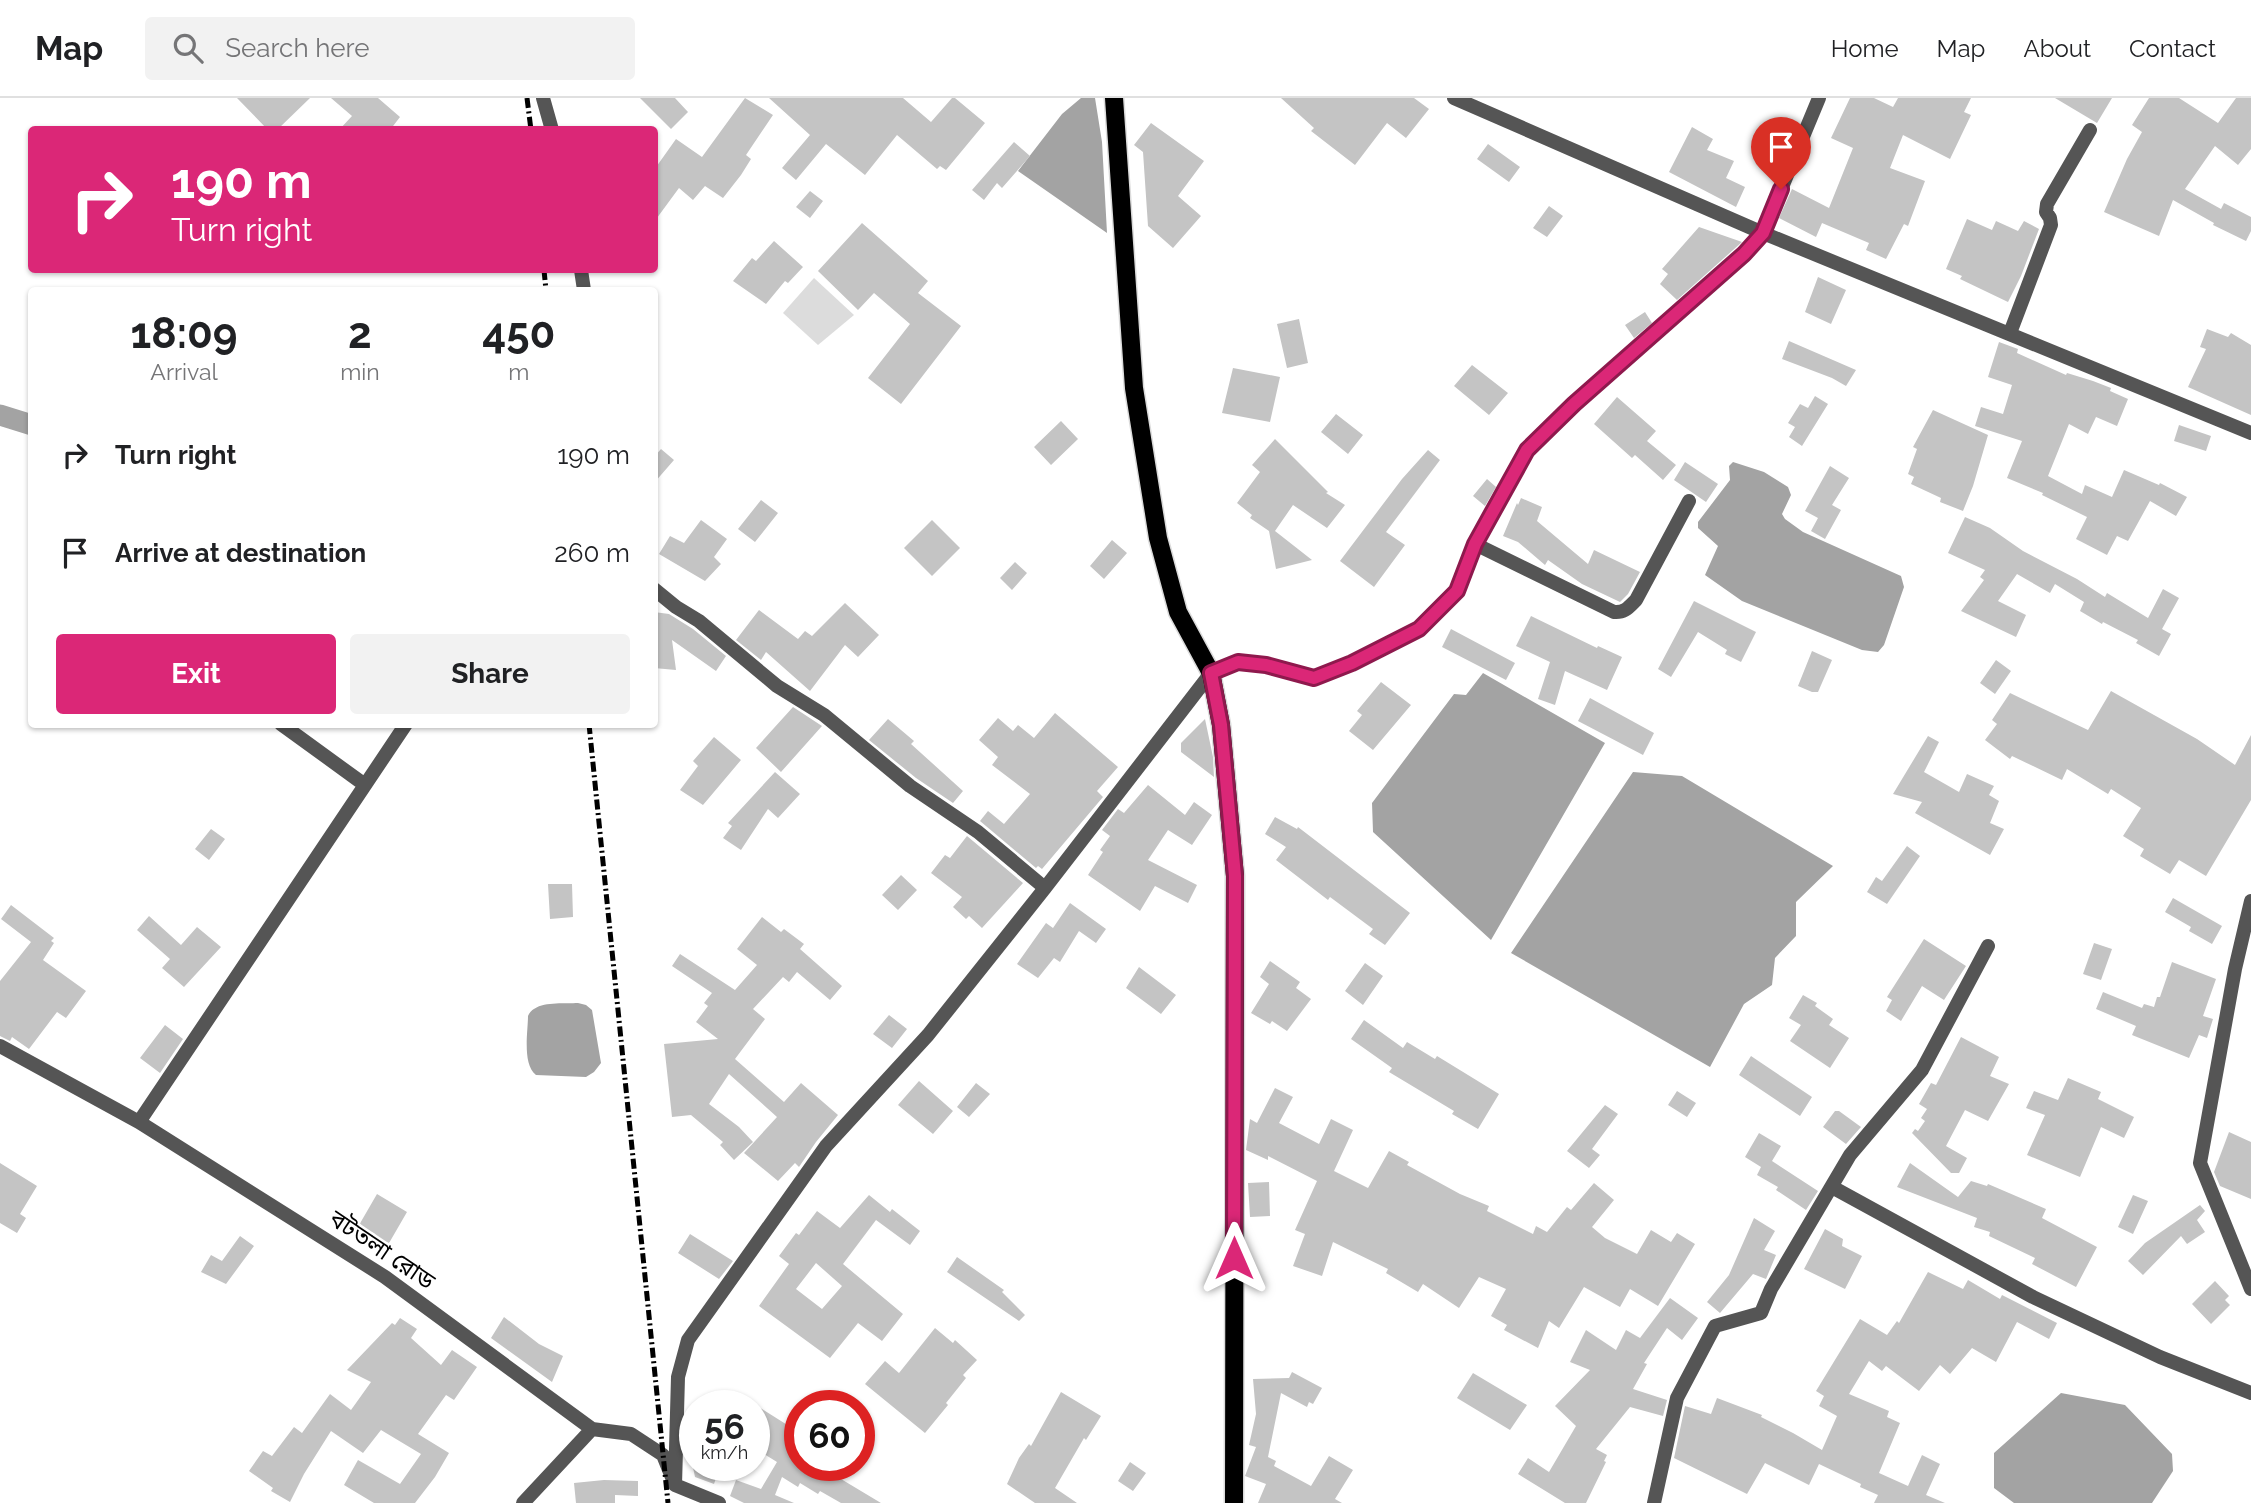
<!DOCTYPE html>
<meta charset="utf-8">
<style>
:root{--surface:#fff;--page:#f2f2f2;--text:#202124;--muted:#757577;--line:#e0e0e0;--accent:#db2777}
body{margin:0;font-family:Raleway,"Noto Sans Bengali",sans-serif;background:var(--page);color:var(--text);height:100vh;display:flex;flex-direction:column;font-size:26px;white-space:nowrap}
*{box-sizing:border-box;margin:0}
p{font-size:23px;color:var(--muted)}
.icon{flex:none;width:38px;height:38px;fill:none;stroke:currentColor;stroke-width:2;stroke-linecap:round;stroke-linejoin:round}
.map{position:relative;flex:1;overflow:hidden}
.side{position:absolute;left:28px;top:189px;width:630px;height:441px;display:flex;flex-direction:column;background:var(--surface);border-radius:7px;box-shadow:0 2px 5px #0004}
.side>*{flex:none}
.guide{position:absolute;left:28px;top:28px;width:630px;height:147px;border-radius:7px;box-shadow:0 2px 5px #0004;background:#db2777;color:#fff;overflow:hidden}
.speed{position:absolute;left:679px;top:1292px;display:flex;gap:14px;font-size:35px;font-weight:700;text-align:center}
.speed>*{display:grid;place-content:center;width:91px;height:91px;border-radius:50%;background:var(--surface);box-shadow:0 2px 5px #0004;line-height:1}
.speed small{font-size:18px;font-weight:400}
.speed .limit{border:10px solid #d22;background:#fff;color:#111}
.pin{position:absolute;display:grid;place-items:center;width:60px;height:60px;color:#fff;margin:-72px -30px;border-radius:50% 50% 50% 0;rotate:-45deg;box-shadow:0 0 7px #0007}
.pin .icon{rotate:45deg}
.me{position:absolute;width:77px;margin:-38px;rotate:0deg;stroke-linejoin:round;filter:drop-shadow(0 0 5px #0008)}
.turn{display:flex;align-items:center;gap:24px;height:147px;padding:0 28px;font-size:32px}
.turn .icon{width:91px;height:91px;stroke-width:2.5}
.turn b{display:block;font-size:49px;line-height:60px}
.eta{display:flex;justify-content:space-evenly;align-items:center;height:119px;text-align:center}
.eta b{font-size:42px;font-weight:700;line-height:49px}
.primary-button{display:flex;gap:14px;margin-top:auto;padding:14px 28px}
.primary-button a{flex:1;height:80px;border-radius:7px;background:var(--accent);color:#fff;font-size:28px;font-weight:700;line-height:80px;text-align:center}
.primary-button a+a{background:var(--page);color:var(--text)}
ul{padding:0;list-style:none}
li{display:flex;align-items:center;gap:21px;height:98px;padding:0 28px}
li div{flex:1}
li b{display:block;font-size:26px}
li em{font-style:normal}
header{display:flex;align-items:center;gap:42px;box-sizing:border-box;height:98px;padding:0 35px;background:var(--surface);border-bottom:2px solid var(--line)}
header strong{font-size:33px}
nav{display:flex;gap:38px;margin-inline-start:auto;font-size:24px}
.search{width:490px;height:63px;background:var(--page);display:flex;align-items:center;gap:18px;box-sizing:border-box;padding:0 24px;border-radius:7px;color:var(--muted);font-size:26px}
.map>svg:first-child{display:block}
.green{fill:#dcdcdc}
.water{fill:#a3a3a3}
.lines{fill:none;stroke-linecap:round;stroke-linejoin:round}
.canal{stroke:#a3a3a3;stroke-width:21}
.building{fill:#c4c4c4;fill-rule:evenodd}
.primary-casing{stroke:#dbdbdb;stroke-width:21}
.street{stroke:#555;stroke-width:14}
.primary{stroke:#000;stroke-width:18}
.rail{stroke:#000;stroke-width:5;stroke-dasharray:10 3.5 2 3.5;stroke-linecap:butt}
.route-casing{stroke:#8e194d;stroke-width:18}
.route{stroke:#db2777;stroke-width:12}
.labels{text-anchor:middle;stroke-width:5;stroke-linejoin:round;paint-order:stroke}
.street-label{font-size:24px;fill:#000;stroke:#fff}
</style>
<header>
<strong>Map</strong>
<div class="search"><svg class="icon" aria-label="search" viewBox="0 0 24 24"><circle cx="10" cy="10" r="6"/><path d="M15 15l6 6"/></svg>Search here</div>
<nav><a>Home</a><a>Map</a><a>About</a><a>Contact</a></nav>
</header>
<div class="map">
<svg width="2251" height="1405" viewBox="0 0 2251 1405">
<rect width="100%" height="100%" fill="#fff"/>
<!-- green -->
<path class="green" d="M814,180L854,217L818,247L783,215Z"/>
<!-- water -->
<path class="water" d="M1081,0H1095L1102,44L1107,135L1018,73L1062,16Z
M1733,364L1764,374L1788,389L1791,397L1782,416L1785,421L1803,434L1901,478L1904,489L1884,547L1878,554L1862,552L1742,503L1705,477L1718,448L1698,430V424L1730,382L1729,368Z
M1483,575L1605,645L1491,842L1373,734L1372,705L1454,596L1466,597Z
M1633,674L1682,678L1833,768L1796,804V838L1775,860L1772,887L1744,906L1710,969L1511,855Z
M578,905L586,907L592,912L601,965L594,974L586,979L536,977C522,966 528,934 528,918C535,902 563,906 578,905Z
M2061,1295L2125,1307L2172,1356L2173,1373L2152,1405H2014L1994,1390V1355Z"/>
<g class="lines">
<!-- canal -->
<path class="canal" d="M0,317L32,327"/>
</g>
<!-- building -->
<path class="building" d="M237,0H310L277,32H268Z
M331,0H378L400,19L390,32H339L352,18Z
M640,0H675L688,14L671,31Z
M745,0L773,17L746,57L751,61L741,77L723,100L705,88L693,102L679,90L654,124V72L676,41L702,59Z
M769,0H903L931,24L952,0H955L985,25L946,72L940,68L937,71L897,37L865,77L826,46L796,82L782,70L810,37Z
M1281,0H1414L1429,11L1406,40L1387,25L1355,67L1311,33L1314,30Z
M1850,0H1874L1893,9L1898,0H1971L1964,14L1971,17L1950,61L1903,37L1890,70L1925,83L1908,128L1904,126L1886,161L1866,152L1869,145L1822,125L1816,139L1779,120L1792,91L1829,110L1853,50L1831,40Z
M2055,0H2112L2097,25Z
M2149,0H2179L2218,25L2236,0H2251V51L2238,67L2215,48L2185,91L2221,111L2224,105L2251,119V133L2246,143L2213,127L2214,125L2173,102L2159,138L2104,114L2127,61L2142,34L2132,27Z
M1151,25L1204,63L1178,98L1201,118L1173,150L1148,128L1143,54L1134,47Z
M1692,29L1713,41L1707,52L1734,63L1726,80L1745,89L1736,109L1669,74Z
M1014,44L1030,58L1002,90L997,85L984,102L972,92Z
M1488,46L1520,69L1509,84L1477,61Z
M810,93L823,103L810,120L796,109Z
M1549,108L1563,118L1547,139L1533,130Z
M1967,121L1992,132L1996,123L2018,133L2024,123L2039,131L2021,178L2008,204L1960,181L1962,178L1946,171Z
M862,125L928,183L918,195L961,228L901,306L868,280L910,226L874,195L858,212L818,173Z
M1699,129L1742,144L1677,202L1660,186L1668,176L1662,171Z
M774,143L803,169L788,185L785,183L766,206L733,183L752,160L756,163Z
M1818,179L1846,192L1831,226L1805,214Z
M1645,214L1652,225L1634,240L1625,227Z
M1299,221L1308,265L1287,270L1277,226Z
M2207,231L2228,239L2231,235L2251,247V317L2188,289L2206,251L2200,249Z
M1789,243L1856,272L1846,288L1832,280L1782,261Z
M1999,244L2018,251L2017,255L2066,277L2067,275L2093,283L2111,290L2110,293L2128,301L2117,328L2096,319L2088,336L2069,326L2048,378L2082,396L2085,387L2112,399L2124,372L2159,387L2160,385L2187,399L2176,418L2150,403L2128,443L2117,438L2107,457L2076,441L2087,419L2042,397L2043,395L2007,380L2022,343L1975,328L1981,309L2003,316L2012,287L1988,279Z
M1472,267L1508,295L1489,317L1454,288Z
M1233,270L1280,279L1270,324L1222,315Z
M1815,298L1828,306L1802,348L1789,339L1795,329L1788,325L1800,306L1808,310Z
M1617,299L1656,333L1647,343L1676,367L1663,382L1635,357L1632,360L1594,326Z
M1933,312L1988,337L1973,388L1963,413L1940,404L1941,400L1911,386L1914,379L1908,376L1917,351L1913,349Z
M1336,316L1363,337L1348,356L1321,334Z
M1061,323L1078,341L1051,367L1034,349Z
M2179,327L2211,338L2206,353L2174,343Z
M1275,341L1328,394L1326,395L1345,407L1327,430L1293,407L1275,433L1312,462L1276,471L1269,433L1250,420L1252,417L1237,405L1260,374L1252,367Z
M661,351L674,362L654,385V359Z
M1428,352L1440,362L1386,434L1405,447L1374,489L1340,463L1402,381Z
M1685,364L1718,386L1706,404L1674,382Z
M1830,368L1849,380L1832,407L1841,412L1825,441L1811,433L1818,420L1805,413Z
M1487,381L1496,389L1485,408L1473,398Z
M1521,400L1542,409L1537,423L1588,466L1594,452L1640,474L1628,496L1620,504L1582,486L1548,462L1545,467L1518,444L1503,438L1517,405L1518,407Z
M761,402L778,415L755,444L738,431Z
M1965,419L1990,430L2023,453L2077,481L2105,499L2107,495L2148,520L2163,491L2179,500L2162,531L2171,536L2159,558L2136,545L2138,542L2103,524L2102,526L2080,513L2084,504L2055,486L2050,495L2017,476L1998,503L2026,517L2016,539L1961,513L1984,482L1980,479L1985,472L1948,455Z
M701,422L727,441L714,459L721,466L705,483L659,456L670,438L684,445Z
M932,422L960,450L932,478L904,450Z
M1112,442L1127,455L1104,481L1090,468Z
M1015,464L1027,475L1012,492L1000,480Z
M1694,503L1756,534L1741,564L1725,556L1727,552L1698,534L1671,579L1658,571Z
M845,505L879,537L858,559L845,547L810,593L766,554L761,562L736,542L759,512L798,541L805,533L812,538Z
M654,514L669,516L693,531L726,558L716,573L672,542L676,572L654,570Z
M1531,518L1597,550L1598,548L1622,559L1607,592L1565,573L1555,607L1538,601L1550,564L1516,548Z
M1451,531L1515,565L1506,582L1442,549Z
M1812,553L1832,562L1818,594H1812L1798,588Z
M1996,562L2011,573L1995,596L1980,585Z
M1381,584L1411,607L1373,652L1349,633L1362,617L1357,613Z
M2111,593L2197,641L2235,667L2251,637V702L2206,778L2179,762L2170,776L2140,758L2144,751L2123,738L2141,710L2111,691L2108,696L2067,671L2062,682L2012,658L2010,661L1985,642L1997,626L1992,622L2010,595L2088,632Z
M1590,600L1654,635L1643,657L1578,623Z
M793,609L822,628L781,674L756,650Z
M1055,615L1118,669L1097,693L1103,699L1042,771L1038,768L1036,770L980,723L988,713L1004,726L1030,696L992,667L998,659L979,642L998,620L1013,633L1018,627L1034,640Z
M888,621L914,643L911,646L963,693L953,705L916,680L869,642Z
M1205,621L1213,659L1214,679L1181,654V645Z
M1928,638L1939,644L1924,674L1959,694L1967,676L1994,688L1989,697L1999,703L1990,725L2004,731L1990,757L1915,715L1922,704L1893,696Z
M714,639L741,662L703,707L680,692L698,668L693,663Z
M775,674L800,696L778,720L768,711L741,752L723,740L732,728L728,725Z
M1148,687L1185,717L1194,704L1212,717L1192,747L1168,732L1148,762L1197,787L1188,805L1155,788L1140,813L1088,777L1103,754L1100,752L1110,738L1102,732L1118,711L1124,715Z
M1275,719L1297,731L1298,729L1410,815L1385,847L1369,836L1373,831L1330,799L1328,802L1276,762L1286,749L1265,736Z
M211,731L225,741L209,762L195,751Z
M967,738L1023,785L982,830L969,818L966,821L953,809L962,799L931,775L945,757L950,760Z
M1907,748L1920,758L1887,806L1867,794L1876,779L1882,783Z
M901,777L917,792L898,812L882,797Z
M548,786H572L573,819L550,821Z
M2173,800L2222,828L2212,846L2189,833L2191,829L2165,814Z
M1070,805L1106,831L1096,845L1079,833L1060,864L1054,860L1038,880L1017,866L1046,825L1053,830Z
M11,807L54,840L51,843L54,845L43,862L86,893L66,920L57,914L29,951L12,939L10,943L0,938V883L31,844L1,821Z
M149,818L181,847L197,829L221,849L184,889L162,870L170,861L137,832Z
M762,819L781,834L784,831L804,846L800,851L842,888L830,902L797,874L789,884L783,879L753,911L765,921L735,961L784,1004L801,985L838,1017L816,1044L799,1069L795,1065L778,1083L744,1055L777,1019L729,976L709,1006L739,1029L753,1044L734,1062L720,1047L723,1044L691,1017L672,1019L664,946L718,941L696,924L708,908L704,905L712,895L672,868L680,856L735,892L757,867L737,851Z
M1924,841L1966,868L1944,902L1922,888L1901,923L1886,913L1892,902L1887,899Z
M2094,845L2112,851L2101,882L2083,876Z
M1270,863L1300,884L1296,890L1311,901L1287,933L1272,923L1270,926L1251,915L1269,886L1260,879Z
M2172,864L2216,881L2203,918L2213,921L2207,940L2199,937L2189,960L2132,937L2136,928L2096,911L2103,894L2142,910L2144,906L2154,909L2157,899H2160Z
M1365,865L1383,878L1363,907L1345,893Z
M1139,869L1176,897L1161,916L1126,890Z
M1803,897L1817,905L1815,908L1833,921L1829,927L1849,940L1830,970L1790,943L1801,927L1789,920Z
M889,917L907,931L892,950L873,936Z
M1364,922L1403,950L1407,944L1435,961L1437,958L1499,996L1478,1031L1452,1016L1454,1013L1389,974L1392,970L1351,941Z
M165,927L183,941L160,975L140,960Z
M1961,939L1999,959L1990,978L2009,986L1988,1023L1965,1012L1946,1048L1967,1060L1959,1075H1951L1912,1035L1915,1031L1918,1033L1925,1023L1921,1020L1927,1011L1919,1006L1931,985L1936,987Z
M1751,958L1812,999L1800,1018L1739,977Z
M2068,980L2101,994L2098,1001L2134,1019L2124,1040L2101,1029L2080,1079L2027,1057L2045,1017L2026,1010L2034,993L2058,1002Z
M919,983L953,1013L933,1036L898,1007Z
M976,985L990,996L969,1019L957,1009Z
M1275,990L1293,999L1279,1025L1319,1046L1331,1021L1353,1032L1334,1073L1368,1090L1389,1053L1409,1064L1407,1067L1460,1096L1489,1108L1487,1113L1533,1136L1536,1128L1547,1134L1567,1109L1571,1112L1594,1085L1614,1102L1592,1129L1605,1140L1637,1156L1651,1132L1671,1144L1677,1135L1695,1146L1658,1208L1630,1191L1620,1209L1584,1189L1559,1230L1549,1223L1538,1250L1504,1232L1507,1227L1491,1218L1506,1191L1479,1179L1459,1210L1423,1186L1418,1194L1386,1175L1388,1171L1333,1144L1322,1178L1293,1168L1305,1136L1295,1132L1317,1083L1268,1058V1062L1246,1052L1250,1021L1257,1025Z
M1677,993L1696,1005L1687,1019L1668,1007Z
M1605,1007L1618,1016L1592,1051L1600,1057L1589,1070L1567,1053Z
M1835,1013H1839L1861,1029L1846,1046L1823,1029Z
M2229,1034L2251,1044V1101L2220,1088L2214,1074Z
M1759,1035L1781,1048L1772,1063L1818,1093L1806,1112L1776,1092L1778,1089L1757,1077L1761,1069L1745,1059Z
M0,1065L37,1088L20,1116L26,1120L17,1135L0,1125Z
M1910,1065L1958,1099L1971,1083L1987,1088L1988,1086L2046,1111L2042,1120L2097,1149L2076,1189L2032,1166L2035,1160L1989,1138L1990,1134L1974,1129L1977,1120L1897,1089Z
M1269,1084L1270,1118L1250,1119L1248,1085Z
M377,1096L407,1114L385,1152L355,1134Z
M869,1097L890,1114L892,1111L920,1133L910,1147L876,1122L843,1166L903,1216L882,1243L858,1225L830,1260L759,1208L789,1166L779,1158L796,1135L799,1137L817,1113L840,1130ZM816,1165L842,1188L822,1211L796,1191Z
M2133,1097L2148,1103L2133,1136L2118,1129Z
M2200,1107L2205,1113L2197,1122L2205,1134L2187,1146L2181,1138L2143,1177L2128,1163L2145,1145Z
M1754,1120L1775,1133L1764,1152L1776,1157L1766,1181L1753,1176L1720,1215L1707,1204L1729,1177Z
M1825,1131L1843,1141L1842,1148L1862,1158L1845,1191L1804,1171Z
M690,1136L733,1163L719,1181L678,1155Z
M240,1138L254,1148L226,1186L201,1174L211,1157L222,1163Z
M957,1159L1004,1192L1002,1194L1025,1217L1019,1223L947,1174Z
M1928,1174L1963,1191L1968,1182L2000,1201L2002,1197L2057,1225L2049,1241L2017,1224L1996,1264L1972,1250L1950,1276L1940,1267L1919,1293L1886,1268L1882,1273L1869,1263L1849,1296L1889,1313L1887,1319L1900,1325L1879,1375L1908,1388L1922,1357L1940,1366L1926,1397L1945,1405H1874L1878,1397L1860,1389L1861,1386L1819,1366L1809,1387L1765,1365L1747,1396L1674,1360L1685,1308L1711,1316L1717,1300L1762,1317L1761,1319L1793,1335L1822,1352L1837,1318L1819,1308L1824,1298L1816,1293L1860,1221L1887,1237L1897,1223L1899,1225Z
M2215,1183L2229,1198L2225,1202L2230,1207L2211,1226L2192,1206Z
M1670,1200L1698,1220L1682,1242L1667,1230L1644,1265L1647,1266L1633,1291L1667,1302L1663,1318L1630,1309L1596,1351L1607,1357L1604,1363L1606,1364L1586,1405H1565L1518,1376L1528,1360L1549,1374L1576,1328L1555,1308L1590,1272L1570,1264L1586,1232L1616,1252L1626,1232L1640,1240Z
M504,1219L539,1246L563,1258L552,1284L491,1240Z
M400,1220L417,1231L411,1240L441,1267L452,1252L477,1269L454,1302L446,1297L418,1336L449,1355L435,1379L415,1405H374L344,1387L358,1362L400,1386L421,1356L381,1332L363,1355L331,1333L304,1376L290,1404L271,1393L273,1390L249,1373L263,1353L272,1358L294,1329L302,1335L330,1296L351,1312L371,1284L347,1272L392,1225L395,1227Z
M935,1230L953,1245L955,1242L977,1262L963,1277L966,1280L946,1305L948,1307L925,1335L865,1286L885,1263L899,1275Z
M1292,1274L1322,1290L1313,1306L1309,1304L1307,1309L1281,1295L1268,1359L1276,1363L1274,1368L1311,1388L1329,1358L1353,1372L1335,1401L1342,1405H1258L1266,1386L1245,1378L1256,1349L1249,1347L1256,1316L1253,1281L1289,1280Z
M1473,1275L1527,1307L1510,1332L1457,1300Z
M1061,1294L1101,1318L1086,1342L1084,1340L1055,1390L1077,1405H1035L1007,1386L1019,1360L1029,1346L1031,1348Z
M754,1306L800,1335V1367H836L831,1375L881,1405H841L820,1393L818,1396L800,1385L798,1389L782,1379L775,1397L794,1405H744L730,1398L736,1382L761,1391L777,1364L754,1350Z
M691,1360L695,1362V1367H708L719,1371L714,1386L695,1379Z
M1130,1364L1146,1375L1133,1393L1118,1383Z
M604,1382L638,1383V1398L615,1397V1405H576L574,1385Z"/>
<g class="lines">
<!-- primary casing -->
<g class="primary-casing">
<path id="primary" d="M1114,0L1134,290L1158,440L1178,514L1211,575L1221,627L1235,778L1234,1405"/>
</g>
<!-- street -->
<path class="street" d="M543,0L552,32
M1454,0L1763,135L2251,335
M581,172L584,192
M2010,235L2051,127L2050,120L2046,114L2047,106L2090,32
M1475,446L1614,514C1625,515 1629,509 1636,502L1689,403
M654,491L676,509L699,523L777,588L824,617L910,688L978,734L1045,790
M281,626L365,687
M2251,803L2235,871L2200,1065L2251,1191
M0,948L139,1024L385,1179L592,1331L631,1336L663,1357L675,1387L719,1405
M139,1024L406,626
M1832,1089L2033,1199L2160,1259L2251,1295
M675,1387L678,1279L688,1242L826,1048L928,937L1045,790L1211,575L1238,564L1266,567L1314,580L1352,565L1419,532L1456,493L1475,446L1527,352L1574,306L1744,156L1763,135L1819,0
M523,1405L592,1331
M1654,1405L1677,1300L1715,1228L1761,1215L1771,1191L1850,1057L1922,972L1988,848"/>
<!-- primary -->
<use href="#primary" class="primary"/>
<!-- rail -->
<path class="rail" d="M527,0L531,32
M544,172L546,192
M589,626L668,1405"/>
</g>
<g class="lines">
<!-- route casing -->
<g class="route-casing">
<path id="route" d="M1234,1160L1235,778L1221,627L1211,575L1238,564L1266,567L1314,580L1352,565L1419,531L1457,493L1475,446L1527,352L1574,306L1744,156L1763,135L1781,91"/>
</g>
<!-- route -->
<use href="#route" class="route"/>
</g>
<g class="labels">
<!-- street labels -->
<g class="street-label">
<text transform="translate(382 1152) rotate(34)" y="8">বটতলা রোড</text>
</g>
</g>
</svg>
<div class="speed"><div>56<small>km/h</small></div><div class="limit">60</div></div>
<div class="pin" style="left:1781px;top:91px;background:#d93025"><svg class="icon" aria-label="arrive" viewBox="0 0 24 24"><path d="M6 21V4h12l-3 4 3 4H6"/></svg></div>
<svg class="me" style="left:1234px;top:1160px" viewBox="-20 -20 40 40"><path d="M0-17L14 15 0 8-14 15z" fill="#db2777" stroke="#fff" stroke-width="4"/></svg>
<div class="guide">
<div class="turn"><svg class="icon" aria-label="right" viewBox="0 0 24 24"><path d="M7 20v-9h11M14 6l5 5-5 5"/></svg><div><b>190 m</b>Turn right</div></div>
</div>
<section class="side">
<div class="eta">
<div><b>18:09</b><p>Arrival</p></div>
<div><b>2</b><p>min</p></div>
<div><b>450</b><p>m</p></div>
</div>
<ul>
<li><svg class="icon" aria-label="right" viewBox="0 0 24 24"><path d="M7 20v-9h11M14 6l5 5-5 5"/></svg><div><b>Turn right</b></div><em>190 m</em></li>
<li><svg class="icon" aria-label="arrive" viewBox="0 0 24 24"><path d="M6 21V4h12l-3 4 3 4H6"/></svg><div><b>Arrive at destination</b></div><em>260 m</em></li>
</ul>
<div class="primary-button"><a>Exit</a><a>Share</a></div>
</section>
</div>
